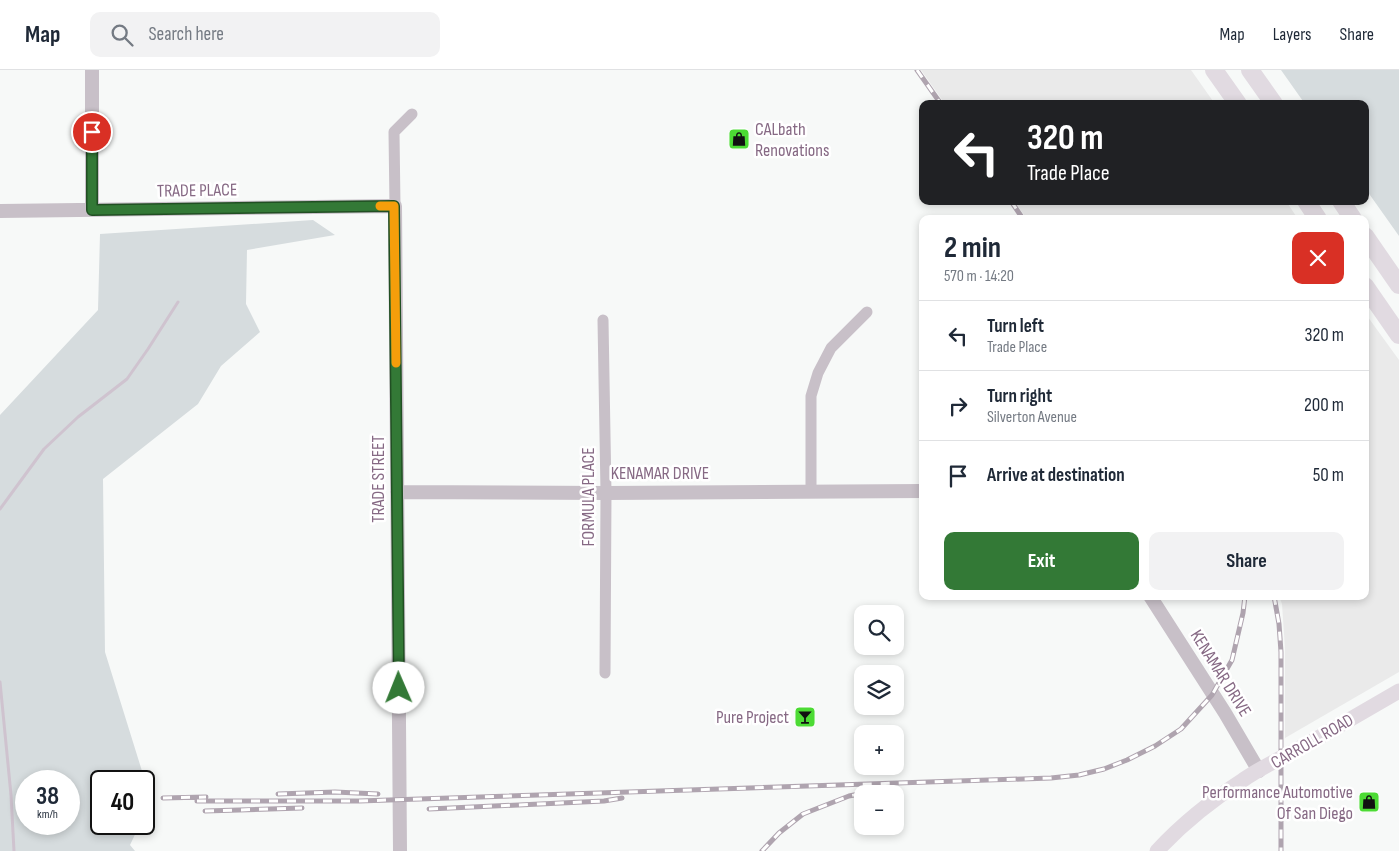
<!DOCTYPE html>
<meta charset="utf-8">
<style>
:root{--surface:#fff;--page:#f2f2f3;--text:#1f2937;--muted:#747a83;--line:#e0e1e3;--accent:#337936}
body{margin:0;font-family:"Sofia Sans Condensed",sans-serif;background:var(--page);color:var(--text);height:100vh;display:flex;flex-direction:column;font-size:19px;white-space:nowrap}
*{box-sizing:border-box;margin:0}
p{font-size:16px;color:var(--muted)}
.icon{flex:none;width:28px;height:28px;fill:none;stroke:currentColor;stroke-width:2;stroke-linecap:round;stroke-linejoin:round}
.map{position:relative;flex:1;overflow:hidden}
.details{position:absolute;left:919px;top:145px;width:450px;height:385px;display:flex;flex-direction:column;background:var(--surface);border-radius:10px;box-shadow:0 2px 8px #0003}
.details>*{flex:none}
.hud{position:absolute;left:919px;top:30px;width:450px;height:105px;border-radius:10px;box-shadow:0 2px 8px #0003;background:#202124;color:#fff;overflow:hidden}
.tools{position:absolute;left:854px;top:535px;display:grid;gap:10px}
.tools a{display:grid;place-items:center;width:50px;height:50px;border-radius:10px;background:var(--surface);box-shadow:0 2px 8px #0003;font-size:25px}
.speed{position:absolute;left:15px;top:700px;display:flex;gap:10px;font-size:25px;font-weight:700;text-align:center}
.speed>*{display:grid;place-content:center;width:65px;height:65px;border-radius:50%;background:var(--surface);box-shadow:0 2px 8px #0003;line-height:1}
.speed small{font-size:12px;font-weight:400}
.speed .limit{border:2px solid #111;border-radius:8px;background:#fff;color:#111}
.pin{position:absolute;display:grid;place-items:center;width:42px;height:42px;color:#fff;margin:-21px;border:2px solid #fff;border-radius:50%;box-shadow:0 1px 5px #0007}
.me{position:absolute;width:55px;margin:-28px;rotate:359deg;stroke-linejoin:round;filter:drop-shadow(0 0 4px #0008)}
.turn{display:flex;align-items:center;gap:18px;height:105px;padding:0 25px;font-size:22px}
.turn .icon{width:65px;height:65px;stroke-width:2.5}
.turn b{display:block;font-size:35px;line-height:42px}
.round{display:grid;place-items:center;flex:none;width:52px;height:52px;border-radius:10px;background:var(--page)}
.head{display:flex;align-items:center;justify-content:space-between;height:85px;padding:0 25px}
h1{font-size:30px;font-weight:700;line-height:38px}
.primary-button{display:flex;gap:10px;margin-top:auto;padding:10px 25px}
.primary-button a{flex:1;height:58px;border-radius:10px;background:var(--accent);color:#fff;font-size:20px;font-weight:700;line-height:58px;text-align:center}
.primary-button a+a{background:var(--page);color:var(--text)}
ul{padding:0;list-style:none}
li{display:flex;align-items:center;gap:15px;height:70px;padding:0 25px;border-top:1px solid var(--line)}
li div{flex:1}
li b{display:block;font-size:19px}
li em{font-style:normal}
header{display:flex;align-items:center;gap:30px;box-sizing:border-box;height:70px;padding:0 25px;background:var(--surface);border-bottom:1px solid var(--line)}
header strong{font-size:24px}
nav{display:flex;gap:28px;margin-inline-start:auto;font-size:18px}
.search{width:350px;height:45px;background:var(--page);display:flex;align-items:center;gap:12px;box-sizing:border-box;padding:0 18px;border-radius:10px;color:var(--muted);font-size:19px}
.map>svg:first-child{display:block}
.built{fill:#eaeaea}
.green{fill:#d6dcde;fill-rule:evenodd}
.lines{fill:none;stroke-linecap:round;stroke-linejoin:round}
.stream{stroke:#cfc3cf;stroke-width:3}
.minor{stroke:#c8c0c8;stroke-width:11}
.tertiary{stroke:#c8c0c8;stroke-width:14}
.secondary{stroke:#e1dae1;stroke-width:15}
.primary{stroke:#e1dae1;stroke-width:18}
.rail-casing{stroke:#afa4af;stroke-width:5}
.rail{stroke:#fff;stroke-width:3;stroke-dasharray:9;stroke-linecap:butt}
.route-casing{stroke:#214f23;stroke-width:12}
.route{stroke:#337936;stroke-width:9}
.slow{stroke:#f59e0b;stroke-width:9}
.labels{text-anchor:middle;stroke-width:5;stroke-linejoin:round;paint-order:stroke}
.poi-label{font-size:18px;fill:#866984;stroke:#fff;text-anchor:end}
.street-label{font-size:18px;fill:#866984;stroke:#fff}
</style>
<header>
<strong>Map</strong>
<div class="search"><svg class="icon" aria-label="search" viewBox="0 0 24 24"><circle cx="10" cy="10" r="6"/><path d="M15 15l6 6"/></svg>Search here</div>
<nav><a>Map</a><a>Layers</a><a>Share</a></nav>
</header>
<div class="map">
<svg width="1399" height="781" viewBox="0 0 1399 781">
<rect width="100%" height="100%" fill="#f7f9f8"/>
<!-- built -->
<path class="built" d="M921,0H1191L1215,34H945Z
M1014,131H1286L1298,149H1027Z
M1365,243L1399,290V602L1285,668V579L1282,534L1279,526H1365Z"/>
<!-- green -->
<path class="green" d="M1281,0H1399V166L1365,118V34H1305Z
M313,150L335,165L247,180L246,234L260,262L221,296L198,334L103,409L105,582L151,730L144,746V711H101V754H140L130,775L135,781H0V345L98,240L100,164ZM26,711H69V754H26Z"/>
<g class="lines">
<!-- stream -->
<path class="stream" d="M0,439L44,379L78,347L127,309L148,279L178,232
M0,612L11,725L14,781"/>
<!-- minor -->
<path class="minor" d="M395,136L394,62L412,44
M603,250L606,423L605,603
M811,421V326L818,303L831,278L867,242"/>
<!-- tertiary -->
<path class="tertiary" d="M92,0V140
M0,141L395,136L400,781
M397,422L606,423L922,421
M1150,526L1225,643L1259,701"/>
<!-- secondary -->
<path class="secondary" d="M1311,672L1399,621
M1157,781C1182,754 1212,730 1243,710C1263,696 1286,686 1307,674"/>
<!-- primary -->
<path class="primary" d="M1214,0L1238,34
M1250,0L1274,34
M1306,131L1318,149
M1341,131L1353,149
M1365,166L1399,215
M1365,216L1399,265"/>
<!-- rail casing -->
<g class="rail-casing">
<path id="rail" d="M917,0L941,34
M1011,131L1023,149
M1274,526L1279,554L1281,582V781
M278,724L335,722L378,724
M163,728L206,727
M197,731H359L1051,708L1079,705L1104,699L1127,690L1155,676L1181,659L1212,625L1232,590L1243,543L1245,526
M429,739L604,731L622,728
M205,741L302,738
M762,781L779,763L803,744L849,726L879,720H888"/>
</g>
<!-- rail -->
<use href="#rail" class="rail"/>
</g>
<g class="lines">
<!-- route casing -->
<g class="route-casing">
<path id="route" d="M92,62V140L394,136L399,618"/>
</g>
<!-- route -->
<use href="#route" class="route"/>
<!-- slow -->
<path class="slow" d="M380,136H394L396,293"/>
</g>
<!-- icons -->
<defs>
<g id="shop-square" transform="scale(1.125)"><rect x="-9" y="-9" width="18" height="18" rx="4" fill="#4cdb34" stroke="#fff"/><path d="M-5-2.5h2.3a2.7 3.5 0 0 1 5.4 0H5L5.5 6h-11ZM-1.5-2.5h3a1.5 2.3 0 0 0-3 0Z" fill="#111"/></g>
<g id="bar-square" transform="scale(1.125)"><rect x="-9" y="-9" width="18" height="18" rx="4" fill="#4cdb34" stroke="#fff"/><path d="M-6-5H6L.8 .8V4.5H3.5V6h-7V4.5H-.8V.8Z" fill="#111"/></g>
</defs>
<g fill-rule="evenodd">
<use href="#shop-square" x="739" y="69"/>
<use href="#bar-square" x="805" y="647"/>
<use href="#shop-square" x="1369" y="732"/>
</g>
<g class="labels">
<!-- poi labels -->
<g class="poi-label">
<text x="755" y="65" text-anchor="start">CALbath<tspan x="755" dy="21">Renovations</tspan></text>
<text x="789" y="653">Pure Project</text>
<text x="1353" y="728">Performance Automotive<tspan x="1353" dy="21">Of San Diego</tspan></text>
</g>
<!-- street labels -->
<g class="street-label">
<text transform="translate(197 120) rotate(-1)" y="6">TRADE PLACE</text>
<text x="660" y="409">KENAMAR DRIVE</text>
<text transform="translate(378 409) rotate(-90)" y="6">TRADE STREET</text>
<text transform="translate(588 427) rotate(-90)" y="6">FORMULA PLACE</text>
<text transform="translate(1221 603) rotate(58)" y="6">KENAMAR DRIVE</text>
<text transform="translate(1312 671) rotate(-30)" y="6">CARROLL ROAD</text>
</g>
</g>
</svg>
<div class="tools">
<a><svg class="icon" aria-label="search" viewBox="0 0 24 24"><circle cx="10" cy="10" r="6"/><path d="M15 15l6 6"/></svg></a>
<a><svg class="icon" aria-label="layers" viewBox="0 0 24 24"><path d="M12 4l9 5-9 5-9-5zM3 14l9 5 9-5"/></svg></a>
<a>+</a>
<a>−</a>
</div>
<div class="speed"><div>38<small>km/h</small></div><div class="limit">40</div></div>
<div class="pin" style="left:92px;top:62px;background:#d93025"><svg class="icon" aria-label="arrive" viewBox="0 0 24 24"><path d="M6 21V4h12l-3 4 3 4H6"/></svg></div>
<svg class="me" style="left:399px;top:618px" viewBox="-20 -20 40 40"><circle r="19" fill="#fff"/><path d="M0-13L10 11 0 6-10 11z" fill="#337936"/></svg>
<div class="hud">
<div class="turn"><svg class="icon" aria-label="left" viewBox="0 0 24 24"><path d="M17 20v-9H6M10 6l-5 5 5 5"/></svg><div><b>320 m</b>Trade Place</div></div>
</div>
<section class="details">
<div class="head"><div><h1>2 min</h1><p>570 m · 14:20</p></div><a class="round" style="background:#d93025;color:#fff"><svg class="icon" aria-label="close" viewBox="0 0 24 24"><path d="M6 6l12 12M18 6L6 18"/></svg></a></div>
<ul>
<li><svg class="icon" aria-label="left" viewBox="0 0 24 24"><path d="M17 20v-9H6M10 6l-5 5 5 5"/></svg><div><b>Turn left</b><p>Trade Place</p></div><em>320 m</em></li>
<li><svg class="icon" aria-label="right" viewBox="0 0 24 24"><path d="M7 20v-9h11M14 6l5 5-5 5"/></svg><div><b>Turn right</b><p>Silverton Avenue</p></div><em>200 m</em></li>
<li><svg class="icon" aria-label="arrive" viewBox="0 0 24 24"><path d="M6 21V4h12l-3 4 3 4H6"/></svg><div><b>Arrive at destination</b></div><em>50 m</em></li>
</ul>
<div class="primary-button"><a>Exit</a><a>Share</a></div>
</section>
</div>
